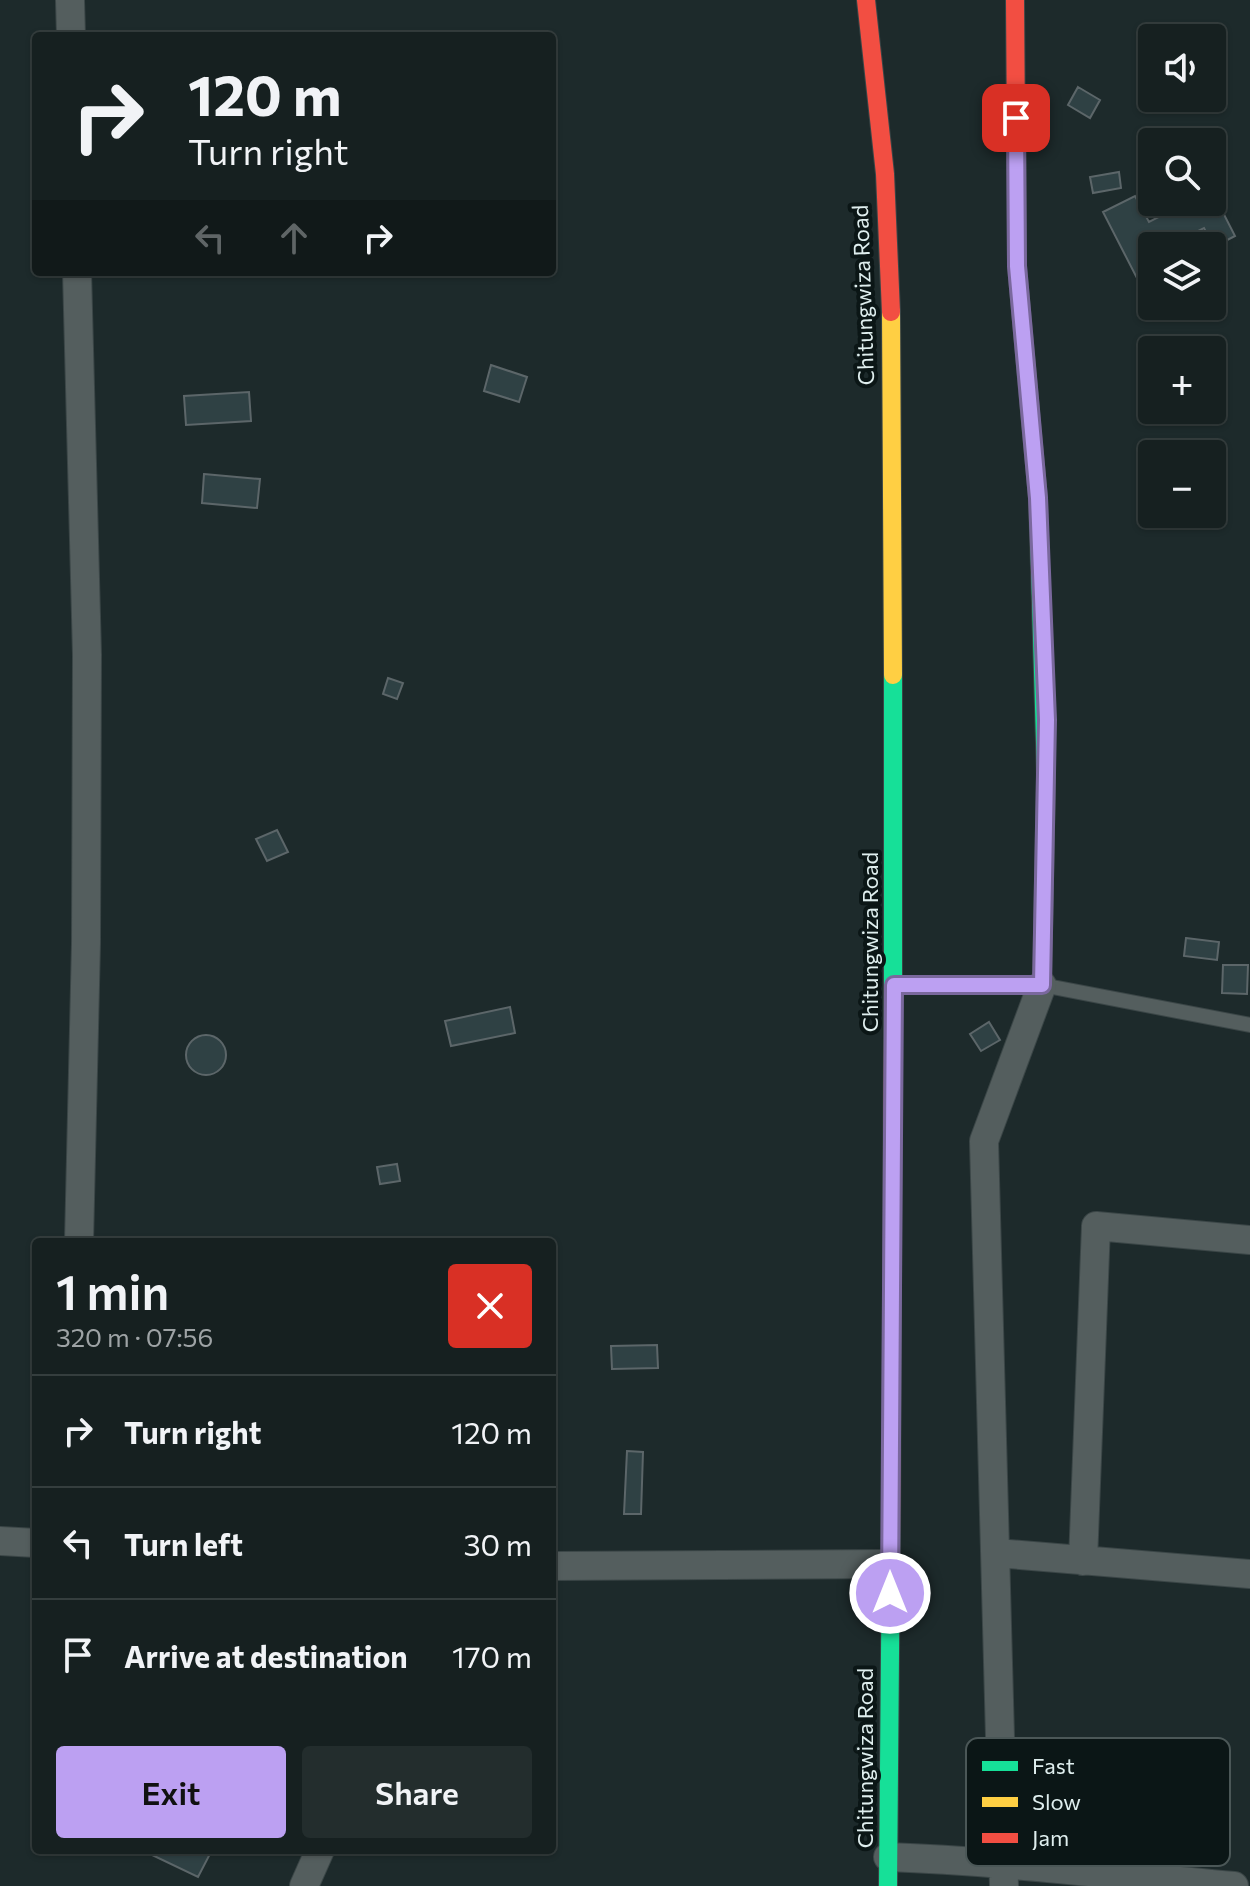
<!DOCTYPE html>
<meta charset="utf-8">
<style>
:root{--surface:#162020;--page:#232d2d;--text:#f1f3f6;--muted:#9ea3a5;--line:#353e3e;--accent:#bca0f2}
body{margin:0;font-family:Commissioner,sans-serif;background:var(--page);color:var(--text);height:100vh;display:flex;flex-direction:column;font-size:30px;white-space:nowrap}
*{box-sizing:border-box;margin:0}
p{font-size:26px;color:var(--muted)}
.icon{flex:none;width:44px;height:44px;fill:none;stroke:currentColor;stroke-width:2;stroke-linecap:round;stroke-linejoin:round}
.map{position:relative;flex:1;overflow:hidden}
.details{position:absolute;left:32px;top:1238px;width:524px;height:616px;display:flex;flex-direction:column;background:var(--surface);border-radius:8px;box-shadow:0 2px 6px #0004,0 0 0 2px var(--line)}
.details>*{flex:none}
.banner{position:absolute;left:32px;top:32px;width:524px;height:244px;border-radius:8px;box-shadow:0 2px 6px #0004,0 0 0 2px var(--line);background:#162020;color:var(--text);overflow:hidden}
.tools{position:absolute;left:1138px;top:24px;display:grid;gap:16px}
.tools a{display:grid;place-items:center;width:88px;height:88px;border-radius:8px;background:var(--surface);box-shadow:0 2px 6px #0004,0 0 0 2px var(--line);font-size:40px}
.pin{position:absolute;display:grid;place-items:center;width:68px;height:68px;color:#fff;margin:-34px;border-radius:16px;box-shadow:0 4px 12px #0006}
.me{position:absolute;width:88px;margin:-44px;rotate:0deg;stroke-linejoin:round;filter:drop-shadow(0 0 6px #0008)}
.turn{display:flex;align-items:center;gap:28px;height:168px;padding:0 24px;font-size:36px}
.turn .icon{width:104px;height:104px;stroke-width:2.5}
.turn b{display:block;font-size:56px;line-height:68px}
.lanes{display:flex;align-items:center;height:76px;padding:0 24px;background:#0003;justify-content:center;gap:40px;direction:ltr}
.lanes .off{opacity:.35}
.round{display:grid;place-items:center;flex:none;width:84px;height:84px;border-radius:8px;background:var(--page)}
.headline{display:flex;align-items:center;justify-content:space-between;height:136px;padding:0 24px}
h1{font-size:48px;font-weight:600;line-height:60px}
.button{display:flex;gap:16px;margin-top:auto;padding:16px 24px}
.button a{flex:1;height:92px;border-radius:8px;background:var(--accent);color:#111;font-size:32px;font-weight:600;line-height:92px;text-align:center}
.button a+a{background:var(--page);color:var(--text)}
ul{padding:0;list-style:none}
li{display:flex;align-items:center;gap:24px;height:112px;padding:0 24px;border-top:2px solid var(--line)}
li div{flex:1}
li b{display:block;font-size:30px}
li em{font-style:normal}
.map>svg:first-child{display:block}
.building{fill:#2f4144;stroke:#5c6669;stroke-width:2}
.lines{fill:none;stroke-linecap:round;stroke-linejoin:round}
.lane-casing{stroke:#3b4647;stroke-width:16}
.street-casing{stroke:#3b4647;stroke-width:30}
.fast-casing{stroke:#3b4647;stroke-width:20}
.slow-casing{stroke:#3b4647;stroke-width:20}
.jam-casing{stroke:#3b4647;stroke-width:20}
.lane{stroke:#545e5e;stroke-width:14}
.street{stroke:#545e5e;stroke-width:28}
.fast{stroke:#16e098;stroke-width:18}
.slow{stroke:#ffcf43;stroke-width:18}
.jam{stroke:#f24e42;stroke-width:18}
.route-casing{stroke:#7a689d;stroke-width:20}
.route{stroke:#bca0f2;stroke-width:14}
.labels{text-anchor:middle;stroke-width:8;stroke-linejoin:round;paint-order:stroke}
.street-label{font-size:22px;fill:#dfeeee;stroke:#0b1616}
.key{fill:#0b1616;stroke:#4b5757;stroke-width:2}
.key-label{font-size:22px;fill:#dfeeee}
</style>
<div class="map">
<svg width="1250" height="1886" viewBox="0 0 1250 1886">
<rect width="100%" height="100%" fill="#1d2a2b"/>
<!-- building -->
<path class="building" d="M1078,87L1100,100L1090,118L1068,105Z
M1119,172L1121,188L1093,193L1090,177Z
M1212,191L1235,236L1214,247L1204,228L1168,246H1152V278L1140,284L1103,212L1135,196L1149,222L1188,202H1212Z
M491,365L527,377L519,402L484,391Z
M249,392L251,421L186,425L184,396Z
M204,474L260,479L257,508L202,503Z
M388,678L403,683L397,699L383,694Z
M277,830L288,852L267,861L256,839Z
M1186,938L1219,942L1217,960L1184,956Z
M1223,965H1248L1247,994L1222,993Z
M510,1007L515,1033L451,1046L445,1021Z
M989,1022L1000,1040L981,1051L970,1034Z
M186 1055a20 20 0 1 1 40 0a20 20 0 1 1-40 0Z
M397,1164L400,1181L380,1184L377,1167Z
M657,1345L658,1368L612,1369L611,1346Z
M627,1451L643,1452L641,1514H624Z
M152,1850H212L198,1877L150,1854Z"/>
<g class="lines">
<!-- lane casing -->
<g class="lane-casing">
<path id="lane" d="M1042,985L1250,1025"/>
</g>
<!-- street casing -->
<g class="street-casing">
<path id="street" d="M70,0L71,36
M77,272L87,655L86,943L79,1242
M0,1541L36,1543
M996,1553L1250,1574
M1083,1561L1096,1226L1250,1240
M552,1566L890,1564
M888,1857C1004,1861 1118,1876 1234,1886
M304,1886L320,1850
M1004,1886L984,1141L1042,985"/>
</g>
<!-- fast casing -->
<g class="fast-casing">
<path id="fast" d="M1031,423L1038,498L1046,777
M893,675V1036
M888,1886L891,1538"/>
</g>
<!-- slow casing -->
<g class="slow-casing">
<path id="slow" d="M891,312L893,675
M894,985H1042L1046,777"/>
</g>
<!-- jam casing -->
<g class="jam-casing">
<path id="jam" d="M866,0L885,174L891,312
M1015,0L1017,266L1031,423
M891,1538L893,1036"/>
</g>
<!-- lane -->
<use href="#lane" class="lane"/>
<!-- street -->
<use href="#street" class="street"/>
<!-- fast -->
<use href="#fast" class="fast"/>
<!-- slow -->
<use href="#slow" class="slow"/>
<!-- jam -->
<use href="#jam" class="jam"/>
</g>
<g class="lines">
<!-- route casing -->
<g class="route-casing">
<path id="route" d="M890,1593L894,985H1042L1047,720L1038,498L1017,266L1016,118"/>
</g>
<!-- route -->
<use href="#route" class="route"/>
</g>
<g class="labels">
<!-- street labels -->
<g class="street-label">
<text transform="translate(863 295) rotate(-92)" y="8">Chitungwiza Road</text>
<text transform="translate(870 942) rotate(-90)" y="8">Chitungwiza Road</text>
<text transform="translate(865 1758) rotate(-90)" y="8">Chitungwiza Road</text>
</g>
</g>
<!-- legend -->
<rect x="966" y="1738" width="264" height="128" rx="12" class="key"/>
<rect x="982" y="1761" width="36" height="10" fill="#16e098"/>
<rect x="982" y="1797" width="36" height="10" fill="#ffcf43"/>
<rect x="982" y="1833" width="36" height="10" fill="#f24e42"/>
<g class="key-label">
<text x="1032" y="1774">Fast</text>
<text x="1032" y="1810">Slow</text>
<text x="1032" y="1846">Jam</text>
</g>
</svg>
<div class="tools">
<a><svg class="icon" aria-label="sound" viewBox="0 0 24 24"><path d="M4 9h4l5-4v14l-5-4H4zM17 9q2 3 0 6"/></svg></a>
<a><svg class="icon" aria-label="search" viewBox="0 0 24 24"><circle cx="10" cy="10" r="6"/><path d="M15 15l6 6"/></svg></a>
<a><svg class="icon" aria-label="layers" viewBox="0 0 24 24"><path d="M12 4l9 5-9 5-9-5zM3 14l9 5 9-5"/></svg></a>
<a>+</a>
<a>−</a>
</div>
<div class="pin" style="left:1016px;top:118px;background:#d93025"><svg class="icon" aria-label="arrive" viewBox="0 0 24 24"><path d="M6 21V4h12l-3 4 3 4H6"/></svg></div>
<svg class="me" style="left:890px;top:1593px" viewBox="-20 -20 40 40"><circle r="17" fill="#bca0f2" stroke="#fff" stroke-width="3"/><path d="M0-11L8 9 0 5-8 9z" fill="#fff"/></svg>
<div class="banner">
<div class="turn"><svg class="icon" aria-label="right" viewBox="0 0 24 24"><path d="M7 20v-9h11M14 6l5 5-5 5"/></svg><div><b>120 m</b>Turn right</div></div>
<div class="lanes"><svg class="icon off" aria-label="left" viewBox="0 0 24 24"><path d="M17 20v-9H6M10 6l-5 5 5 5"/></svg><svg class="icon off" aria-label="ahead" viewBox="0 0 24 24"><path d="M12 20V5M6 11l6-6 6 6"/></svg><svg class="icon" aria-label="right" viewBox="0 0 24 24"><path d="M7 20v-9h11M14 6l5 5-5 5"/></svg></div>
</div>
<section class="details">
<div class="headline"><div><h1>1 min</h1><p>320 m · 07:56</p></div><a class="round" style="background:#d93025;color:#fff"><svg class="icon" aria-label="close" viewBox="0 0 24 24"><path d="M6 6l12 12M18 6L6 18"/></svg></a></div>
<ul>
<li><svg class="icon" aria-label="right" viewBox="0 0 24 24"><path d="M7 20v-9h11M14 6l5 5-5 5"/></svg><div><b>Turn right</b></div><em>120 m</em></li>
<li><svg class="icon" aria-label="left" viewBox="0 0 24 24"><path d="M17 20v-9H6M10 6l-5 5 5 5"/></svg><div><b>Turn left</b></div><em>30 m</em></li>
<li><svg class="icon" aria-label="arrive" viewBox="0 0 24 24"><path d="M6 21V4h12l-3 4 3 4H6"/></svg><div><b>Arrive at destination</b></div><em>170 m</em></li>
</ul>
<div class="button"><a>Exit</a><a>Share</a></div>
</section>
</div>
